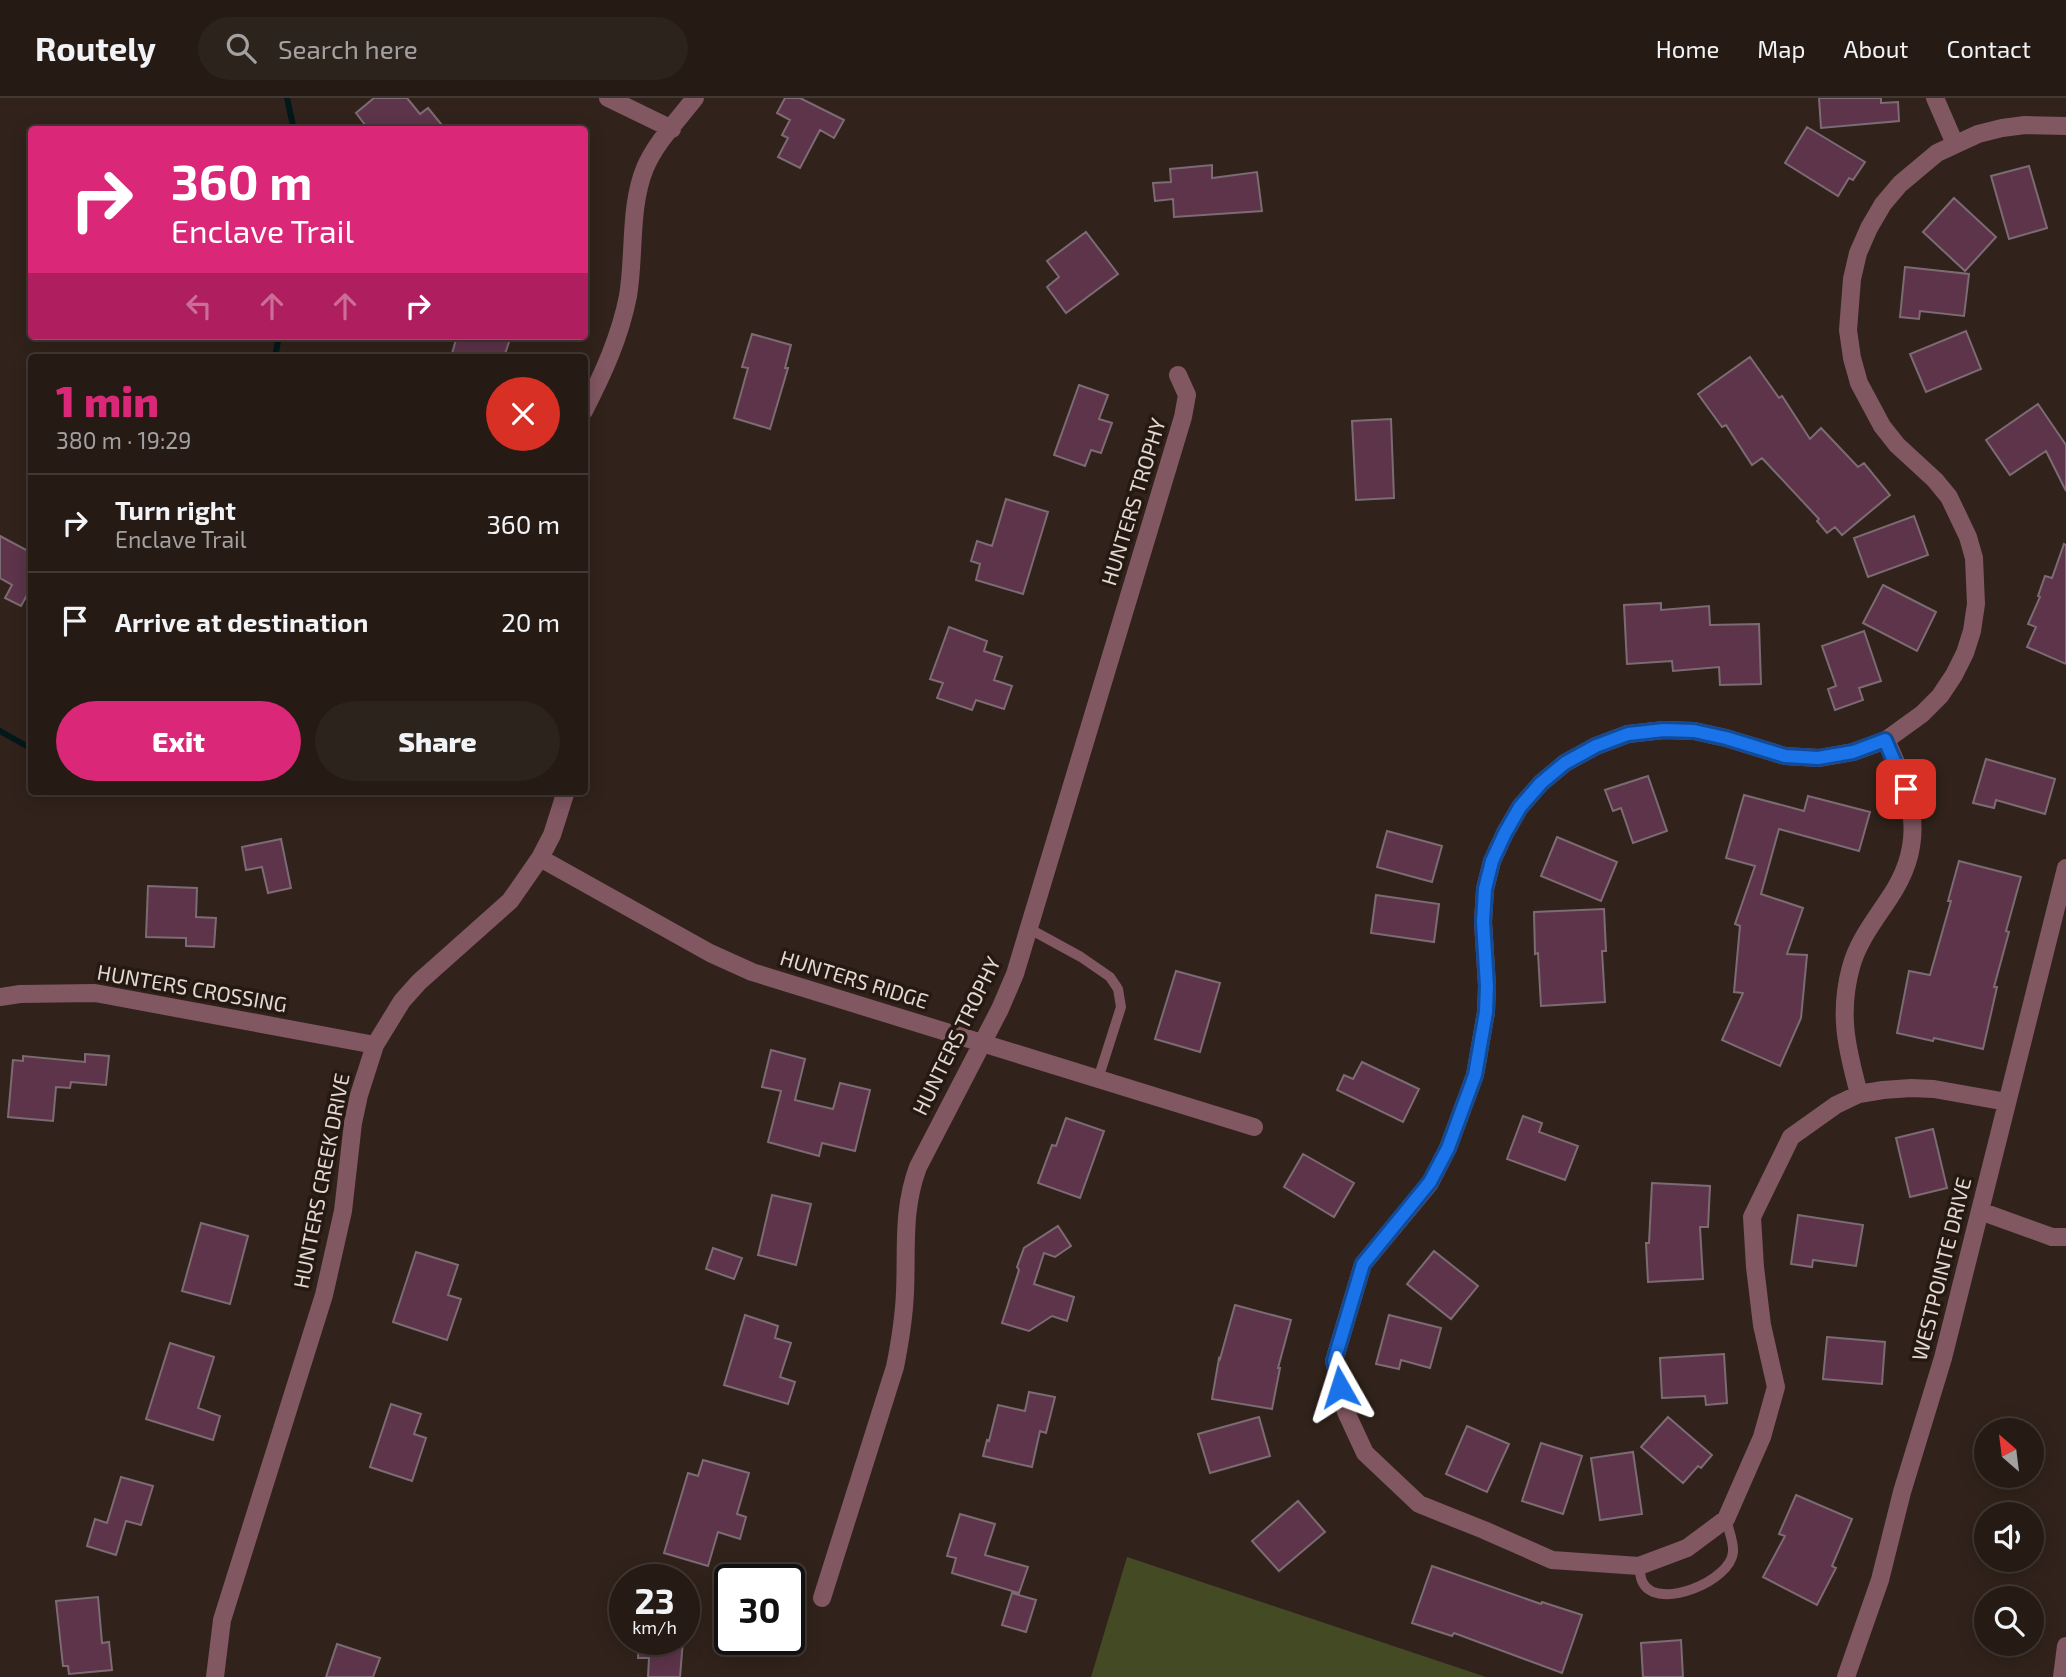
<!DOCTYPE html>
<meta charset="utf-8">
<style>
:root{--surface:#251a14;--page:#2d231d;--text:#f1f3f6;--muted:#a3a1a0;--line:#423834;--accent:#db2777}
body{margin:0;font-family:"Exo 2",sans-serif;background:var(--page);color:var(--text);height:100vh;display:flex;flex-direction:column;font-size:26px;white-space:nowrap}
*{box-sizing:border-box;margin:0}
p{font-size:23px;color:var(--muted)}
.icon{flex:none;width:38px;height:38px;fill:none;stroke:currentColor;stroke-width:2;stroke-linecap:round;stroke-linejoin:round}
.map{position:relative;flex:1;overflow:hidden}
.drawer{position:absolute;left:28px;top:256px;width:560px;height:441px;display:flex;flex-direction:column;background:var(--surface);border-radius:7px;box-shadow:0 4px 18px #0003,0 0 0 2px var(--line)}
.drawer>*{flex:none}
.guide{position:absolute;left:28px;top:28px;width:560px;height:214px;border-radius:7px;box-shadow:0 4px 18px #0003,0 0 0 2px var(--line);background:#db2777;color:#fff;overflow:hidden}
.needle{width:46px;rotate:332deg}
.controls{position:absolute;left:1974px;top:1320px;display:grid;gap:14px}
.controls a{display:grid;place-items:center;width:70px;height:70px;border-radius:50%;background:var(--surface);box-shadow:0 4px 18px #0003,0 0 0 2px var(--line);font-size:35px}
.speed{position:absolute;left:609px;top:1466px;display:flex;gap:14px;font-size:35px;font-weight:700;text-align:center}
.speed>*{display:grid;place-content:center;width:91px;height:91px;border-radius:50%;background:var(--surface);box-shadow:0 4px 18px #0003,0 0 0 2px var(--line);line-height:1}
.speed small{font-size:18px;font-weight:400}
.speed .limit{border:4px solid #111;border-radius:10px;background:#fff;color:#111}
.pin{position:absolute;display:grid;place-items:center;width:60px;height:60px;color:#fff;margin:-30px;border-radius:14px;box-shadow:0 4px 10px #0006}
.me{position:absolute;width:77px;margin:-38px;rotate:354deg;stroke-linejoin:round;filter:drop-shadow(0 0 5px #0008)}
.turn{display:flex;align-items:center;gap:24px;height:147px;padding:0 28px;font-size:32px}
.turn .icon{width:91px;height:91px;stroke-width:2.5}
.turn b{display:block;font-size:49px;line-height:60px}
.lanes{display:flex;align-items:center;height:66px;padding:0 28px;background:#0003;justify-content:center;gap:35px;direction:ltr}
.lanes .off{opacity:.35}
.round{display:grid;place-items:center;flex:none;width:74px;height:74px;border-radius:37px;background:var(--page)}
.head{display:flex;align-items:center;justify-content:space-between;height:119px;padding:0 28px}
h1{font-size:42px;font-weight:800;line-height:52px;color:var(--accent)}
.cta{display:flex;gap:14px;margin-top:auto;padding:14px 28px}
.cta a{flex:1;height:80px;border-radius:42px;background:var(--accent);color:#fff;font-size:28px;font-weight:800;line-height:80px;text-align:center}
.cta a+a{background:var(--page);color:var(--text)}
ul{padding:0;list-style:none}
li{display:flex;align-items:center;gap:21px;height:98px;padding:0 28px;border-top:2px solid var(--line)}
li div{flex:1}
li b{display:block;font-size:26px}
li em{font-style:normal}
header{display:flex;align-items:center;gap:42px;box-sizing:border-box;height:98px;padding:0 35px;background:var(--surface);border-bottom:2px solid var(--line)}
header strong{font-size:33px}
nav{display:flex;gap:38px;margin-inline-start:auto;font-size:24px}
.search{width:490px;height:63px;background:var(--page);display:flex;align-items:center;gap:18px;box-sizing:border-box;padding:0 24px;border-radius:38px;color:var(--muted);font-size:26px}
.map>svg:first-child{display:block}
.green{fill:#444a23}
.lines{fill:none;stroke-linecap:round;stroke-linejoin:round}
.stream{stroke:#041819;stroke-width:6}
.building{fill:#5d344a;stroke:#7c6b73;stroke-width:2}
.lane{stroke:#815762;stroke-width:10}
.street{stroke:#815762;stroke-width:18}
.route-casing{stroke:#114b97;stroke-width:18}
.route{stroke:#1a73e8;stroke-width:12}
.labels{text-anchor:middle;stroke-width:7;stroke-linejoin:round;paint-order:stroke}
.street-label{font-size:21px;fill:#e2d9d4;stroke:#261912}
</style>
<header>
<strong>Routely</strong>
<div class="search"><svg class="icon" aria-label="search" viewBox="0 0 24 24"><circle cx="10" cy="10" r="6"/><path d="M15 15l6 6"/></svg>Search here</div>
<nav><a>Home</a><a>Map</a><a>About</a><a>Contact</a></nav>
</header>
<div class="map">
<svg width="2066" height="1579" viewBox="0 0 2066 1579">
<rect width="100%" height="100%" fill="#31231b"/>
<!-- green -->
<path class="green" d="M1127,1459L1486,1579H1091Z"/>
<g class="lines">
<!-- stream -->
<path class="stream" d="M287,0L294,32
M275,259L279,238
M0,633L32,651"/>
</g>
<!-- building -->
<path class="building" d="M374,0H407L420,16L428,10L446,32H369L356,15Z
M785,0H800L844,22L834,40L820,32L800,70L778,59L788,40L782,37L790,22L777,15Z
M1819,0H1881V5L1898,4L1899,23L1821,30Z
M1807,29L1865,64L1853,82L1849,80L1838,98L1785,65Z
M1212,67V80L1257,74L1262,113L1174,119L1173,101L1155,103L1153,85L1171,84L1170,71Z
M2029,68L2047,130L2009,141L1991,78Z
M1954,100L1996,139L1965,173L1923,134Z
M1086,134L1118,176L1066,215L1047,189L1059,179L1047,163Z
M1905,169L1969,176L1964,218L1920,213L1919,221L1900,219Z
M1966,233L1981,271L1926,294L1910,256Z
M752,236L791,247L785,270H788L770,331L734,320L748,270L742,269Z
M457,238H511L504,259H451Z
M1750,259L1779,300L1782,298L1810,341L1821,330L1858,369L1864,365L1890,397L1842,437L1835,429L1827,435L1817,423L1819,421L1762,360L1752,367L1726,327L1722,329L1698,296Z
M1079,287L1108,297L1099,321L1112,325L1101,355L1091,352L1085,368L1054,357Z
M2038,306L2066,347V393L2046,353L2010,377L1986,342Z
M1391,321L1394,400L1356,402L1352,323Z
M1006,401L1048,414L1023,496L976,482L980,466L971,463L977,443L992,448Z
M1914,418L1928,457L1868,479L1854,440Z
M0,438L32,455V488L21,508L5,500L12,487L0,480Z
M2064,446L2066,447V566L2027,549L2036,529L2028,526L2040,499L2038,498L2045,478L2052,480Z
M1883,487L1936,514L1917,553L1863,525Z
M1661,505V512L1709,508L1710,527L1759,526L1761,586L1720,587L1719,569L1673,573L1672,563L1627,566L1624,507Z
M949,529L987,543L984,553L1002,559L994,582L1012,588L1004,611L976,602L972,612L937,600L943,585L930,581Z
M1864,533L1881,583L1859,590L1863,602L1835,612L1828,591L1836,588L1822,548Z
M1986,661L2055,681L2045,716L1996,702L1994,710L1973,705Z
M1648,678L1667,733L1633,745L1621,710L1613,713L1605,692Z
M1744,697L1804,713L1808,698L1870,714L1859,753L1779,731L1761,796L1803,810L1787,856L1807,857L1801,920L1780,968L1722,942L1743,895L1734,894L1740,828L1735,826L1755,768L1726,760Z
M1387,733L1442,748L1432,784L1377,769Z
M1557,739L1617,764L1601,803L1541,778Z
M281,741L291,790L268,795L262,769L246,772L242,749Z
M1959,763L2021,779L2006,833L2009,834L1994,889H1997L1983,951L1934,940L1933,943L1897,935L1909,873L1930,877L1951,803H1948Z
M148,788L197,790L196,819L216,820L214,849L186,848V840L146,839Z
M1376,797L1439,806L1434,844L1371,835Z
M1604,811L1606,853H1602L1605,904L1541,908L1538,855L1535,856L1534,814Z
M1176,873L1220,885L1200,954L1155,941Z
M771,952L805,961L795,1002L833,1011L840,985L870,992L855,1053L822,1045L819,1058L768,1044L781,993L762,989Z
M85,956L109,958L106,987L71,984L70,990L56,989L53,1023L8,1019L13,962L23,963V958L85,964Z
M1362,964L1419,991L1403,1024L1337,992L1344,977L1353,981Z
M1523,1018L1542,1025L1539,1034L1578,1048L1565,1082L1507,1061Z
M1066,1020L1104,1033L1080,1100L1038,1085L1052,1047L1056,1048Z
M1933,1031L1947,1090L1910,1099L1896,1040Z
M1303,1056L1354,1085L1334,1119L1284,1089Z
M1652,1085L1710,1088L1708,1129H1700L1703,1181L1648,1184L1646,1145H1649Z
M772,1097L811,1106L796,1167L758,1157Z
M1798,1117L1863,1127L1856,1168L1813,1162L1812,1169L1791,1166Z
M201,1125L248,1138L230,1206L182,1193Z
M1058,1128L1071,1148L1055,1159L1044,1155L1034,1186L1074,1199L1067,1223L1052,1218L1029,1233L1002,1225L1019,1172L1017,1169L1024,1150Z
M713,1150L742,1160L734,1181L706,1171Z
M1434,1153L1478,1188L1451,1221L1407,1186Z
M416,1154L458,1167L448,1197L461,1201L447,1242L393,1224Z
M1235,1207L1291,1222L1278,1270H1280L1272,1311L1212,1301L1219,1260L1220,1261Z
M745,1217L778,1228L775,1240L791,1245L780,1279L795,1284L788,1306L724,1287Z
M1389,1217L1441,1230L1430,1270L1401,1262L1399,1271L1376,1266Z
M1827,1239L1885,1244L1882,1286L1823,1281Z
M170,1245L214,1259L198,1310L220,1318L213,1342L146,1321Z
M1724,1256L1727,1305L1706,1307L1705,1298L1662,1300L1660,1260Z
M1029,1294L1055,1299L1046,1335L1040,1333L1032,1369L983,1358L987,1342L989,1343L998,1307L1025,1313Z
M391,1306L421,1316L414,1336L426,1340L412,1383L370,1369Z
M1259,1319L1270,1358L1210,1375L1198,1336Z
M1668,1319L1712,1357L1701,1370L1698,1368L1683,1385L1641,1349Z
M1467,1328L1509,1346L1487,1394L1446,1376Z
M1541,1345L1582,1358L1563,1416L1522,1403Z
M1633,1354L1642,1416L1600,1422L1591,1360Z
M703,1362L749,1375L737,1416L746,1419L740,1441L718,1434L708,1468L664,1455L688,1375L698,1378Z
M121,1379L153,1388L141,1427L126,1423L116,1457L87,1448L95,1421L107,1425Z
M1796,1397L1852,1421L1832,1468L1836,1470L1817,1507L1763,1479L1785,1438L1779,1436Z
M1298,1403L1325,1434L1279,1473L1252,1443Z
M960,1416L995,1426L985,1457L1028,1469L1019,1495L952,1475L956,1460L947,1458Z
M1432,1468L1541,1506L1542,1504L1582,1517L1562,1575L1454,1535L1452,1538L1412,1525Z
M1012,1495L1036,1502L1026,1534L1002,1527Z
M98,1499L102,1545L109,1544L112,1572L69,1576L68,1568H63L56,1503Z
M639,1542H683L680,1579H648L649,1560H638Z
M1681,1542L1683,1579H1643L1641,1545Z
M337,1546L380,1560L373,1579H326Z"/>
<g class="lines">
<!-- lane -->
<path class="lane" d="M1028,830L1081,859L1110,879L1118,891L1121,909L1098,981
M1639,1468C1640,1473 1640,1480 1643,1485C1658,1513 1731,1483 1733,1454C1734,1444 1728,1431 1726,1421"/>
<!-- street -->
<path class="street" d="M608,0L672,31
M1935,0L1955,46
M584,313C603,276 620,239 628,198C635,156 629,109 645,70C656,44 678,22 695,0
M540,760L710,855L752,874L1254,1029
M0,899L20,896L95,895L375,947
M1859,996C1847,951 1838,916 1851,869C1858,843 1875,822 1890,799C1928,742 1912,699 1886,642
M2007,1004L1934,991L1911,990L1883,992L1859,996L1836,1007L1791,1039L1752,1119L1755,1169L1762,1227L1776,1289L1762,1339L1726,1421L1687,1450L1639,1468L1552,1462L1484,1432L1419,1406L1365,1355L1346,1314L1334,1263L1363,1166L1430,1085L1448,1050L1475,977L1486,914L1487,888L1483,824L1485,791L1492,763L1505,735L1520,709L1541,685L1565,665L1596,648L1628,636L1664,632L1694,633L1726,640L1785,658L1819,660L1853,654L1886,642L1922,616L1940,598L1954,577L1965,555L1972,533L1976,506L1974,460L1968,439L1949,399L1935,382L1897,347L1882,328L1859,285L1852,260L1848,232L1852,181L1858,155L1869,130L1883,106L1900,86L1937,55L1978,36L2002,30L2025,27L2066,28
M1980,1113L2052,1139H2066
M822,1500L895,1269C900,1244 904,1219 905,1194C907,1150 902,1112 918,1069L1000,911L1015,876L1183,319L1187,297L1178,277
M215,1579L222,1522L324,1197L343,1113L353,1025L359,997L375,947L402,903L419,884L510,803L540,760L552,737L566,693
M1846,1579L1880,1482L1902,1394L1943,1260L2066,770
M2062,1579L2066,1548"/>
</g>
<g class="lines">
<!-- route casing -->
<g class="route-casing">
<path id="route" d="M1340,1289L1334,1263L1363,1166L1430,1084L1448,1050L1475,977L1486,914L1487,888L1483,824L1485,791L1492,763L1505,735L1520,709L1541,685L1565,665L1596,648L1628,636L1664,632L1694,633L1726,640L1785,658L1818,660L1853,654L1885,642L1906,691"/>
</g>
<!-- route -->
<use href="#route" class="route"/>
</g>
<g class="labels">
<!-- street labels -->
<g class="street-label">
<text transform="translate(1134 404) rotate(-73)" y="7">HUNTERS TROPHY</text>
<text transform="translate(854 882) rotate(17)" y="7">HUNTERS RIDGE</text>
<text transform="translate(192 891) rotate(10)" y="7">HUNTERS CROSSING</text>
<text transform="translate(957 938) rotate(-64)" y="7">HUNTERS TROPHY</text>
<text transform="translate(322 1083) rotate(-79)" y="7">HUNTERS CREEK DRIVE</text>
<text transform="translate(1942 1171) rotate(-76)" y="7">WESTPOINTE DRIVE</text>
</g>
</g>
</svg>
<div class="controls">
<a><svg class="needle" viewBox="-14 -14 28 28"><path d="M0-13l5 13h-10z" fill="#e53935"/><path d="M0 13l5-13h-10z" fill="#a3a1a0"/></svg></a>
<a><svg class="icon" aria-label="sound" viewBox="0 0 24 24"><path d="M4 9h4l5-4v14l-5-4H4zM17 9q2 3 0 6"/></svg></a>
<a><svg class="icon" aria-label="search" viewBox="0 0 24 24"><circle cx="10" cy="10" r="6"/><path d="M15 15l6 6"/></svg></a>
</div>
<div class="speed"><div>23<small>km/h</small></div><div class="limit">30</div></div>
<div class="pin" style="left:1906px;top:691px;background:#d93025"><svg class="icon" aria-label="arrive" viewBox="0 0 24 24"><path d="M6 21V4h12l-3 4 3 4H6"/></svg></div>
<svg class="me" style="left:1340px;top:1289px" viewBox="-20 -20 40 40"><path d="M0-17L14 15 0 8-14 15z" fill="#1a73e8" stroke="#fff" stroke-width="4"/></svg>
<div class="guide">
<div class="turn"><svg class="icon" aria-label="right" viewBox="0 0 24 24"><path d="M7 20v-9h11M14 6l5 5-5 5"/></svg><div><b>360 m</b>Enclave Trail</div></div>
<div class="lanes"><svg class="icon off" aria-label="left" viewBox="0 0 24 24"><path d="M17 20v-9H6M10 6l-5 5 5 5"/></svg><svg class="icon off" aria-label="ahead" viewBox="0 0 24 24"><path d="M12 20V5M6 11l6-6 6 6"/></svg><svg class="icon off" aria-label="ahead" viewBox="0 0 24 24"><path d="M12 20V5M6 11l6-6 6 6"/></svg><svg class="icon" aria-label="right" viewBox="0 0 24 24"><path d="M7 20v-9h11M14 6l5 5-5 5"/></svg></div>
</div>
<section class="drawer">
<div class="head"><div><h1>1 min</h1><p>380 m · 19:29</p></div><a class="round" style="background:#d93025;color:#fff"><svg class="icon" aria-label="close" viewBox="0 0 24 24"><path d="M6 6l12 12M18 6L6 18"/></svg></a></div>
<ul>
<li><svg class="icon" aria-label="right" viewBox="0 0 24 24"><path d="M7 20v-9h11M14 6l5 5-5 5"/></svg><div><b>Turn right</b><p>Enclave Trail</p></div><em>360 m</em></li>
<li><svg class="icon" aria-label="arrive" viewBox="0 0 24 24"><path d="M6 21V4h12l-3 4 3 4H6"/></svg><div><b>Arrive at destination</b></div><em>20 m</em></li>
</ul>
<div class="cta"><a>Exit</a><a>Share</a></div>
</section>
</div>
